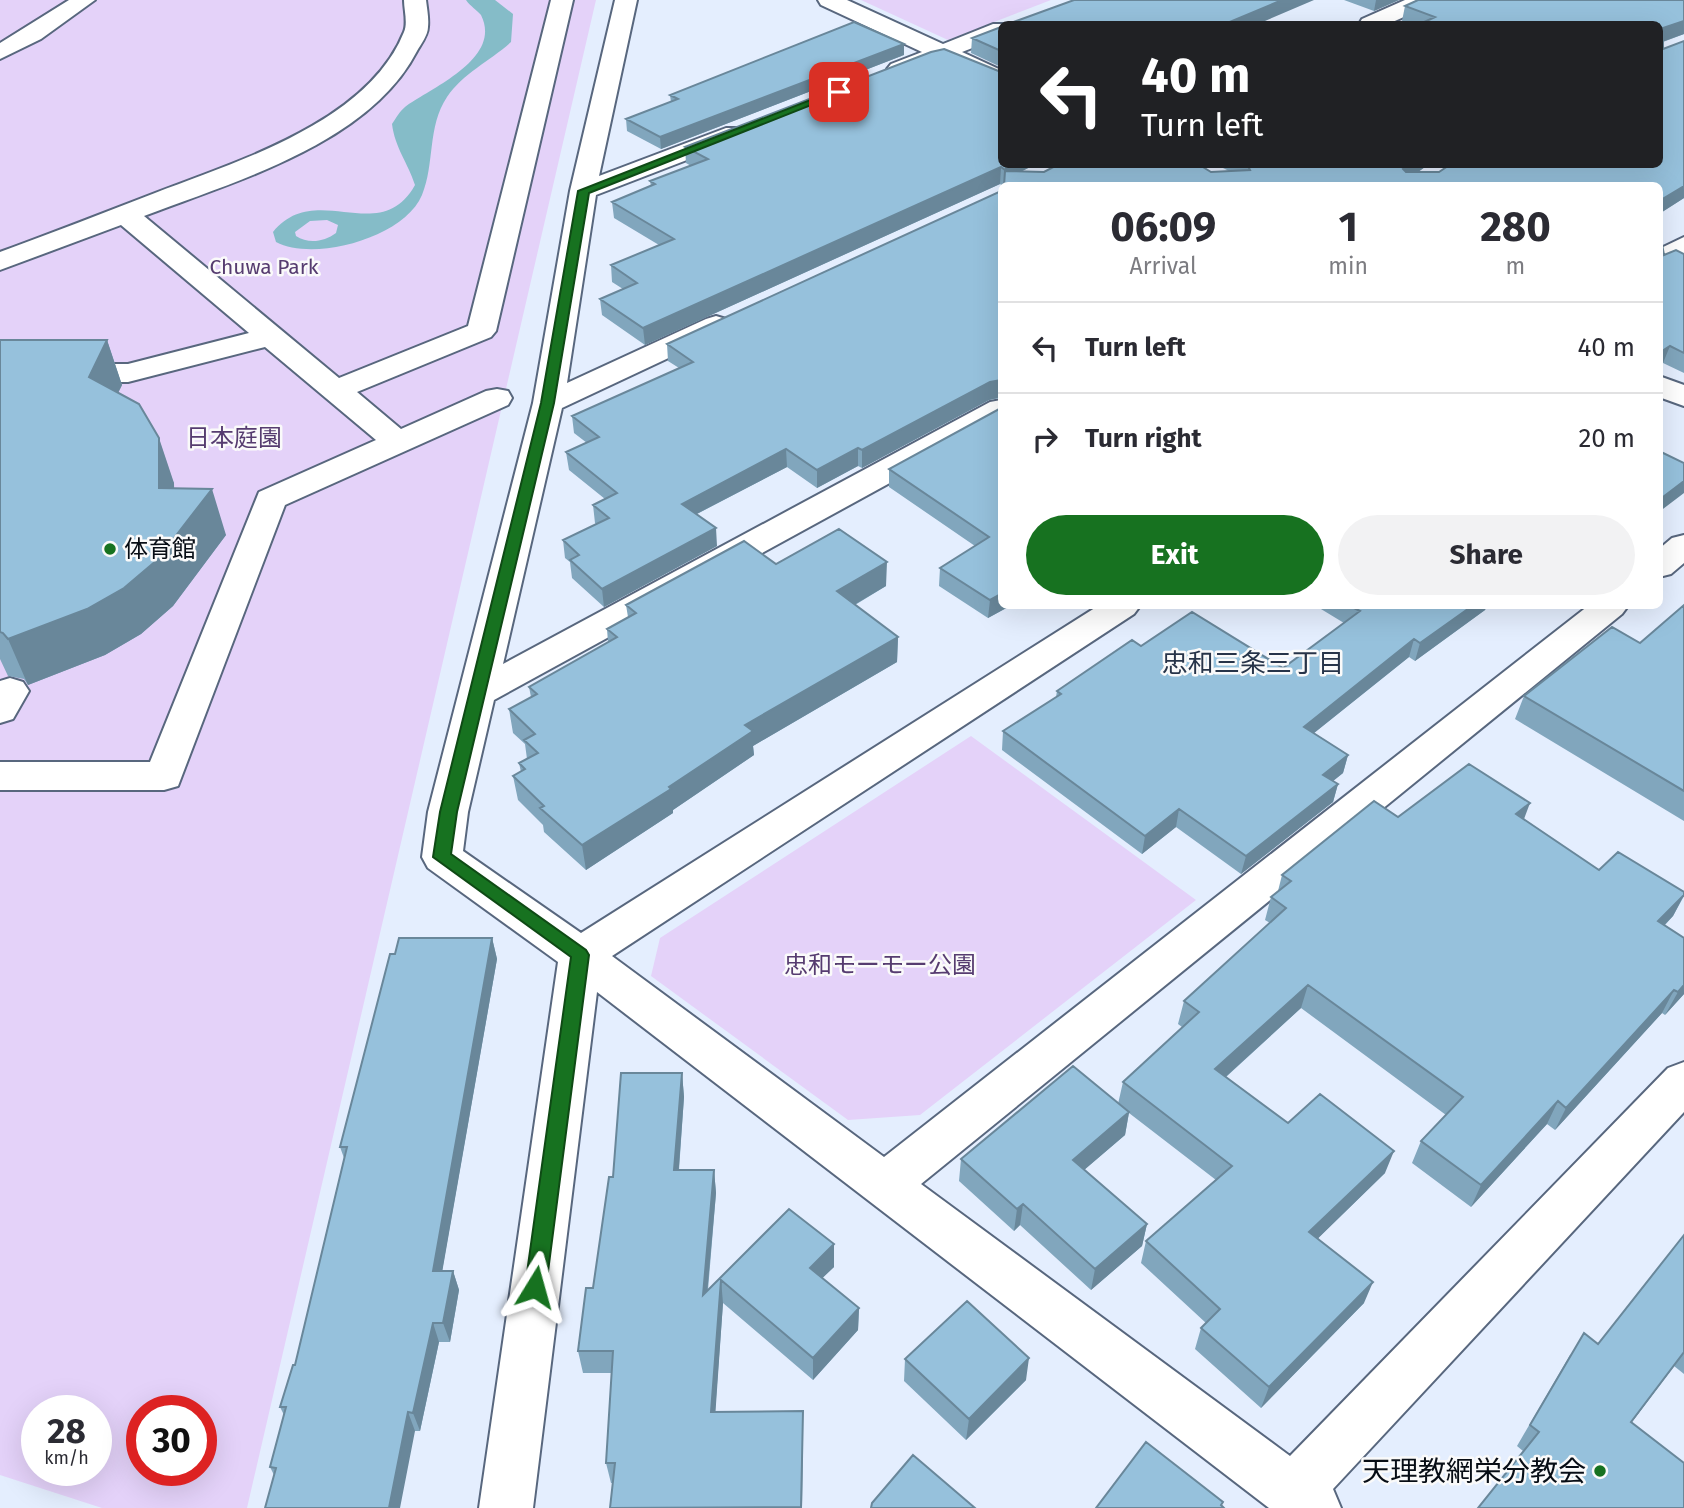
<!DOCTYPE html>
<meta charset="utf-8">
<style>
:root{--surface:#fff;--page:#f2f2f3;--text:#2b2b33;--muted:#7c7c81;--line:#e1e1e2;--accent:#177220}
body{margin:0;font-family:"Fira Sans","Noto Sans JP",sans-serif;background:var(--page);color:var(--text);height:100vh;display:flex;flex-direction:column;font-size:26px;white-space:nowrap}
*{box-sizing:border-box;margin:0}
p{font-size:23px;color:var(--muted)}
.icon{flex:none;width:38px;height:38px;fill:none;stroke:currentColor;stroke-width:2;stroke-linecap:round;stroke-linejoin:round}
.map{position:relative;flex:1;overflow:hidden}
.panel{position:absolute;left:998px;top:182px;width:665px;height:427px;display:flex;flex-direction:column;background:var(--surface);border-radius:10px;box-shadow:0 7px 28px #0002}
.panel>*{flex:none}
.top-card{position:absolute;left:998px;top:21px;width:665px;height:147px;border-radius:10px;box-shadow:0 7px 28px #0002;background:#202124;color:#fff;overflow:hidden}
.speed{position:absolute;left:21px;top:1395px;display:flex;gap:14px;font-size:35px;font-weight:700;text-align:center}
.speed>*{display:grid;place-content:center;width:91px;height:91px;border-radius:50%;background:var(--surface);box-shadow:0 7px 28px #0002;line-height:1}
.speed small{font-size:18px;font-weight:400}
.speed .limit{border:10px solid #d22;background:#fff;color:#111}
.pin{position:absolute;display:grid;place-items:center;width:60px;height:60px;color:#fff;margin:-30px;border-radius:14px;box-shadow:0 4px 10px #0006}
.me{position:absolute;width:77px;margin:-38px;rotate:8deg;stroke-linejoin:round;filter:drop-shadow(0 0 5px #0008)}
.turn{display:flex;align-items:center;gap:24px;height:147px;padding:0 28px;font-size:32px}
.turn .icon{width:91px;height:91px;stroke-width:2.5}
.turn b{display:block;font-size:49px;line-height:60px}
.eta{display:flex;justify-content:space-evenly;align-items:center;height:119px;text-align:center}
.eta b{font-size:42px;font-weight:700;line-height:49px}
.primary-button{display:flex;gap:14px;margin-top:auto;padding:14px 28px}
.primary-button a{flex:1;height:80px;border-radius:42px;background:var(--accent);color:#fff;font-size:28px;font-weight:700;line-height:80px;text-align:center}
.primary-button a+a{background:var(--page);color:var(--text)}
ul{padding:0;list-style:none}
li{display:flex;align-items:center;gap:21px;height:91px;padding:0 28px;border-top:2px solid var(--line)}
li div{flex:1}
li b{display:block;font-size:26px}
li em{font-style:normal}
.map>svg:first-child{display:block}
.green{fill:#e4d2f9;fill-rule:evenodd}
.water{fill:#85bcc8;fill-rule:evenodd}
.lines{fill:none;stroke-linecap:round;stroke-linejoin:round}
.pedestrian-casing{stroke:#58677e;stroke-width:4}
.minor-casing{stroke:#58677e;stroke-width:4}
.pedestrian{fill:#fff;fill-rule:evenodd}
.minor{fill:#fff;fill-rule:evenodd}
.wall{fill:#81a6bd}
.shaded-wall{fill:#69879a}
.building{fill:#96c1dc;stroke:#69879a;stroke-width:2}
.route{fill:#177220;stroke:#0f4a15;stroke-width:2}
.poi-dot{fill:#177220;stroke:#fafafa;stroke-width:2.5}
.labels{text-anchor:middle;stroke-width:5;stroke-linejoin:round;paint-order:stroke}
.far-park-label{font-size:21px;fill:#563c70;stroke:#fafafa}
.park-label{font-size:24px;fill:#563c70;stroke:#fafafa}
.poi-label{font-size:24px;fill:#070d15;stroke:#fafafa;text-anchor:start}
.neighbourhood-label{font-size:26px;fill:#273449;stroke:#fafafa}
.near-poi-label{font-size:28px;fill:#070d15;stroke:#fafafa;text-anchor:end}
</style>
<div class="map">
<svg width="1684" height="1508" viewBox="0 0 1684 1508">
<rect width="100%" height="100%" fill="#e4eefe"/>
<!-- green -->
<path class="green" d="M0,0H596L247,1508H102L0,1475ZM37,1410H96V1470H37ZM142,1410H201V1470H142Z
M861,0H1051L948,40Z
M971,736L1196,900L920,1115L848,1120L651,976L660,938Z"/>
<!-- water -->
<path class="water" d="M466,0H495L513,14L511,42C490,61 463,73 447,97C427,127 435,164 422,195C404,238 314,262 276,242L273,232C316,179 380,248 415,185C408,163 395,148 392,124C396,118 400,111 405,107C430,88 503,59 481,15C477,10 470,6 466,0ZM327,220L338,225L336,233C324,242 308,244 296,236L295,232L310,221Z"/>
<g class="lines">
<!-- pedestrian casing -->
<g class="pedestrian-casing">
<path id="pedestrian" d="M69,0H95L41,39L0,59V43Z
M404,0H426C427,9 429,18 428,27C428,35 421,44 417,51C369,144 235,181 144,216L339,378L468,326L551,0H573L496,331L491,337L357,392L401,429L486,391L497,389L508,391L512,398L508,405L285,505L178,786L164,790H0V762H150L259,492L376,440L265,347L128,382H0V364H128L249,333L121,225L0,270V252C52,233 103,213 155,193C238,161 368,122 404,32C408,23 404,10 404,0Z
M10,678L23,682L29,691L13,719L0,723V681Z"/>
</g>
<!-- minor casing -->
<g class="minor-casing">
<path id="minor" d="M615,0H637L599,176L726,128H744L748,133L744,138L596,195L567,383L706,319L716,316L726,319L731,325L726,331L562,408L503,664L990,402L1001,400V422L494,700L468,812L463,851L581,933L1098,606H1140L1134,614L612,956L884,1157L1588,606H1628L1622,614L921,1184L1290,1456L1668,1068L1684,1062V1112L1333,1489L1341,1508H1269L597,992L533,1508H479L558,962L428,868L422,857L428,812L533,403L570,191Z
M818,0H847L943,44L993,24H1009H1001V37L962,52L1001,70V86L942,61L907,74H891L887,69L891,64L922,52L821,5Z
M1405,0H1434L1431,5L1388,24H1359L1362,19Z
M1684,237V257L1659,269V249Z
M1659,376L1684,385V406L1659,397Z
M1684,535V563L1671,574L1659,577V549L1672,538Z"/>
</g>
<!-- pedestrian -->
<use href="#pedestrian" class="pedestrian"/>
<!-- minor -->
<use href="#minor" class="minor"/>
</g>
<!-- wall -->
<path class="wall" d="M1344,0H1399L1374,11Z
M1684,0V34L1663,42V49L1684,41V198L1659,214V186H1003L1000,184L645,345L602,315L600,299L623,289L612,282L611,265L659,245L614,218L612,202L651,186L650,181L691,166L686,163L685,147L1001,164H1036L1022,171L1044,172L1229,171L1215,164H1429L1418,172H1439L1659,24H1412L1402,21L1405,6Z
M1001,27V67L971,53L972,38Z
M904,55L661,149L627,131L626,119L671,102L670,95Z
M1001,191V398L989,400L862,468L858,466L817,488L787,467L697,514L717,546L604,607L572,578L570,562L565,558L563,540L596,524L595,523L593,505L605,499L569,470L566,452L587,443L574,433L572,416L679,368L668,361L667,344Z
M1684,254V373L1663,363L1664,255Z
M0,340H107L122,385L118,393L174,483V488L226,535L173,606L141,634L105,655L28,685L24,679L8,676L0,659Z
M1001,408V606H1010L988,618L939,586L940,568L975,546L889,487V469Z
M776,564L886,586L855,605L898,637L897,662L753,746L754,755L673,810V813L586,870L544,832L543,825L518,800L513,776L521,772L519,763L527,759L525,744L513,733L509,709L531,697L529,687L608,642L607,629L628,617L626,605Z
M1684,605V821L1515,719L1524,696L1640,643Z
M1316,606H1487L1485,610L1415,661L1409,657L1314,733L1348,755L1343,773L1333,781L1338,784L1333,802L1241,874L1176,827L1142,854L1002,750L1003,731L1056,697L1057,691L1141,646L1283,668L1344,623Z
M1398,817L1524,819L1599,870L1684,892V896L1673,916L1665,925L1684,938V994L1665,1015L1662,1013L1555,1130L1547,1124L1471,1207L1412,1163L1421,1141L1446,1115L1301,1008L1226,1077L1288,1123L1385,1173L1318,1238L1364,1303L1261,1408L1195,1349L1201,1328L1206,1323L1141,1263L1146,1241L1216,1180L1129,1113L1125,1135L1084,1170L1147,1224L1142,1246L1091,1290L1020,1225L1014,1231L959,1181L961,1159L1118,1104L1123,1082L1182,1027L1178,1024L1184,1001L1270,923L1265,920L1271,897L1278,891L1282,875Z
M492,938L497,959L442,1271H453L459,1290L450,1342H439L420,1431H415L274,1475L270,1467L284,1415L280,1407L295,1365L344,1158L340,1147L395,954Z
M682,1073L684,1097L679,1170H714L716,1193L708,1290L789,1209L834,1267L822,1278L859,1308L858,1330L813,1380L723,1303L715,1412L803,1411L802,1508H610L613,1483H611L606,1463L612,1373H583L578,1351L593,1288L613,1177Z
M1684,1235V1374L1674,1366L1632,1422L1523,1451L1517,1446L1570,1355L1598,1344Z
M905,1359L1026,1380L966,1440L904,1381Z"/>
<!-- shaded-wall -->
<path class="shaded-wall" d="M1282,0H1314L1258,24H1225Z
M1376,0H1399L1374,11Z
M1684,21V34L1659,43L1663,28Z
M904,44V55L661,149L660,137Z
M1008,164H1036L1009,178L1004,186L1005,170Z
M1410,164H1429L1399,186L1403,169Z
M1001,167L1000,184L645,345L643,328Z
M1684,186V198L1659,214V201Z
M107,340L122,385L104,421L89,377Z
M1670,346L1663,363L1659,366V353Z
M1001,380V397L989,400L862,468V450L990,382Z
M159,438L174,483L175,534L159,488Z
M858,448V466L817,488V470Z
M786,449L787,467L683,521L682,504Z
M1684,481V493L1659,512V500Z
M212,489L226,535L173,606L141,634L105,655L28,685L8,639Z
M716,528L717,546L604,607L602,589Z
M887,562L886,586L837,615V591Z
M1001,594V606H1010L988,618L990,600Z
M1472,606H1487L1485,610L1415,661L1420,643Z
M898,637L897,662L753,746L754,755L673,810V813L586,870L582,845L669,787L745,725Z
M1414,639L1409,657L1299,745L1304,727Z
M1348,755L1343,773L1318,793L1323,775Z
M1338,784L1333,802L1241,874L1246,856Z
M1530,803L1521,827L1516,814Z
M1179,809L1176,827L1142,854L1145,836Z
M1684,895L1673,916L1646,944L1658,921Z
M492,938L497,959L439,1290L433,1271Z
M1308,985L1301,1008L1209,1092L1215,1069Z
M1684,985V994L1665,1015L1678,992Z
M1674,990L1662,1013L1555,1130L1566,1108Z
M682,1073L684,1097L677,1193L674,1170Z
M1558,1101L1547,1124L1471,1207L1481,1185Z
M1129,1112L1125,1135L1070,1182L1073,1160Z
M1394,1151L1385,1173L1302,1254L1309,1232Z
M714,1170L716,1193L705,1317L703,1295Z
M1023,1204L1020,1225L1014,1231L1017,1209Z
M1147,1224L1142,1246L1091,1290L1095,1269Z
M834,1244V1267L810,1290V1268Z
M453,1271L459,1290L450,1342L443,1323Z
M721,1280L723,1303L714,1433L711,1412Z
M1373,1282L1364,1303L1261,1408L1269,1387Z
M859,1308L858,1330L813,1380V1358Z
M433,1323L439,1342L420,1431L413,1413Z
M1684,1352L1674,1366L1616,1443L1631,1422Z
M1029,1358L1026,1380L966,1440L969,1419Z
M803,1411L802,1508H801V1507Z
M408,1412L415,1431L400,1508H389Z"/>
<!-- building -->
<path class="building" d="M1074,0H1282L1225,24H1008Z
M1418,0H1684V21L1663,28V49L1684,41V186L1659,201V186H1004L1005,171L1044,172L1059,164H1198L1211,172L1250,170L1247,164H1410L1403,169L1406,172H1439L1451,164H1659V24H1420L1435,17L1405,6Z
M854,22L904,44L660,137L626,119L678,99L670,95Z
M1001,27V51L972,38Z
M944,49L1001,72V164H1008L1005,170L1001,167L643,328L600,299L637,283L611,265L674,239L612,202L655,184L650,181L708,159L685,147L931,52Z
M1001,191V380L990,382L862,450L858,448L817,470L786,449L682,504L716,528L602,589L570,560L579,555L563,540L609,518L593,505L617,493L566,452L599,437L572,416L693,362L667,344Z
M1659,243L1662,244L1664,255L1676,250L1684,254V353L1670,346L1659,353Z
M0,340H107L89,377L139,404L159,438V488L212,489L157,560L124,588L87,609L8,639L3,633L0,632Z
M1001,408V594L990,600L940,568L989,537L889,469Z
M1659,451L1684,463V481L1659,500Z
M839,529L887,562L837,591L898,637L745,725L753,731L669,787L671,789L582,845L540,808L544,806L513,776L525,769L519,763L538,753L524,740L535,734L509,709L537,694L529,687L617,637L607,629L636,613L626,605L744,541L776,564Z
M1684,605V791L1524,696L1612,627L1640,643Z
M1350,606H1472L1420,643L1414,639L1304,727L1348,755L1323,775L1338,784L1246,856L1179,809L1145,836L1003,731L1061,694L1057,691L1132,640L1141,646L1192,612L1283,668L1360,611Z
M1469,764L1530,803L1516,814L1599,870L1618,852L1684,892V895L1658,921L1684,938V985L1678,992L1674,990L1566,1108L1558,1101L1481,1185L1421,1141L1463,1097L1308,985L1215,1069L1288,1123L1320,1094L1394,1151L1309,1232L1373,1282L1269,1387L1201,1328L1220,1309L1146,1241L1232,1166L1123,1082L1199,1012L1184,1001L1286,908L1271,897L1291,881L1282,875L1374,801L1398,817Z
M399,938H492L433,1271H453L443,1323H433L413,1413L408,1412L389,1508H265L276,1468L270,1467L286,1407H280L293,1365H295L347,1147H340L390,954H395Z
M1073,1066L1129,1112L1073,1160L1147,1224L1095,1269L1023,1204L1017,1209L961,1159Z
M621,1073H682L674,1170H714L703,1295L789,1209L834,1244L810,1268L859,1308L813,1358L721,1280L711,1412L803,1411L801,1507L610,1508L615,1463H606L613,1351H578L586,1288H593L609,1177H613Z
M1684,1235V1352L1631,1422L1684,1463V1508H1478L1539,1432L1530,1425L1584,1333L1598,1344Z
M967,1301L1029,1358L969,1419L905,1359Z
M1146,1442L1223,1502L1221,1505L1224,1508H1096Z
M913,1455L975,1508H871L872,1503Z"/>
<!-- route -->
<path class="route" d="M836,90L844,92L589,193L554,403L457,812L451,854L586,950L589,955L546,1287L543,1293L535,1296L528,1293L525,1287L571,957L433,857L440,812L541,403L578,191Z"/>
<!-- markers -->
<g class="poi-dot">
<circle cx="110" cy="549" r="7"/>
<circle cx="1600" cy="1471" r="7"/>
</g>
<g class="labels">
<!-- far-park labels -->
<g class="far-park-label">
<text x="264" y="274">Chuwa Park</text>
</g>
<!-- park labels -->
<g class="park-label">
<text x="234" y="446">日本庭園</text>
<text x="880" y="973">忠和モーモー公園</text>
</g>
<!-- poi labels -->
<g class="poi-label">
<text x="124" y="557">体育館</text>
</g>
<!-- neighbourhood labels -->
<g class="neighbourhood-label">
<text x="1253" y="672">忠和三条三丁目</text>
</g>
<!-- near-poi labels -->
<g class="near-poi-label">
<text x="1586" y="1481">天理教網栄分教会</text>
</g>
</g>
</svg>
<div class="speed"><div>28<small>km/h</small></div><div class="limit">30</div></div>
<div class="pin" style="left:839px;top:92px;background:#d93025"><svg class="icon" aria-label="arrive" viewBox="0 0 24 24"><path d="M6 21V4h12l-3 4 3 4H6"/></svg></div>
<svg class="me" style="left:535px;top:1287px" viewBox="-20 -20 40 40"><path d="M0-17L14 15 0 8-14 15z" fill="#177220" stroke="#fff" stroke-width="4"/></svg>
<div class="top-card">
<div class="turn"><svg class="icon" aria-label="left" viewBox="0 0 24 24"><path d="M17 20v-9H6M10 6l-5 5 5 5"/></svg><div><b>40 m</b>Turn left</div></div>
</div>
<section class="panel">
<div class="eta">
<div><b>06:09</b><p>Arrival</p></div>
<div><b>1</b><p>min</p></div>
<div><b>280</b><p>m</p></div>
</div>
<ul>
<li><svg class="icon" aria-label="left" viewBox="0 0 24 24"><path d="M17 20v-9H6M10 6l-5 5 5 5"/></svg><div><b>Turn left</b></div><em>40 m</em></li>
<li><svg class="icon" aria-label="right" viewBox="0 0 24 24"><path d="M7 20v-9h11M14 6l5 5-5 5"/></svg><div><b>Turn right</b></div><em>20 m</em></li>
</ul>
<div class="primary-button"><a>Exit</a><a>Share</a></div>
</section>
</div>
